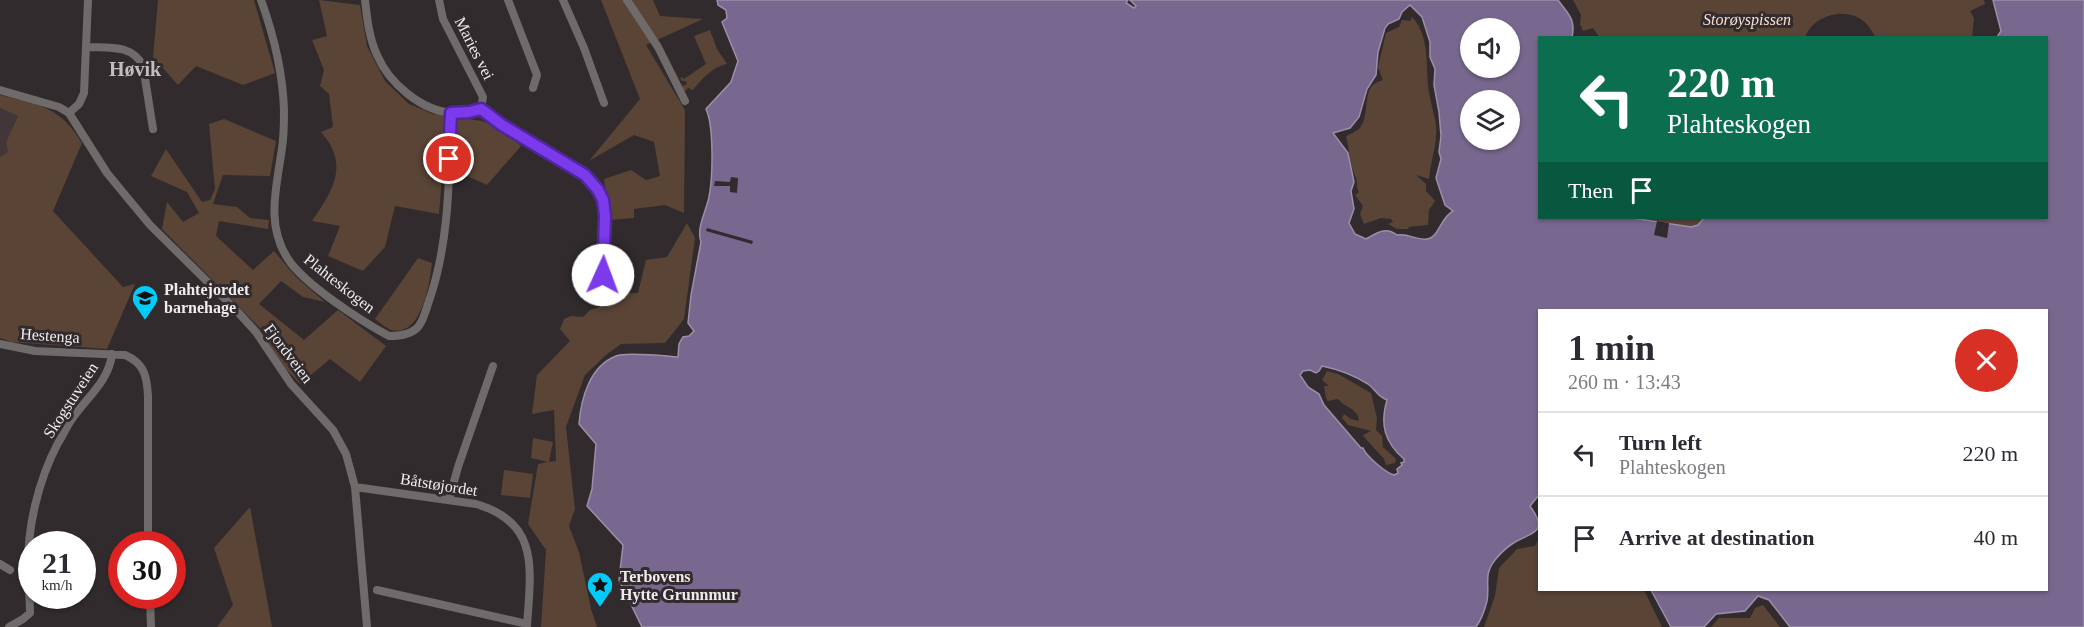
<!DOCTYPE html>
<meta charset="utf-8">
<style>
:root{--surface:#fff;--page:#f7f7f7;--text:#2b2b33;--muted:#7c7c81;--line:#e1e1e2}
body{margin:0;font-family:"Times New Roman",serif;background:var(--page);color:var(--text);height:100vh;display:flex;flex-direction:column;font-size:22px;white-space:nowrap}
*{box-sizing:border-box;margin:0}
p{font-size:20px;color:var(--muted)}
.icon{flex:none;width:33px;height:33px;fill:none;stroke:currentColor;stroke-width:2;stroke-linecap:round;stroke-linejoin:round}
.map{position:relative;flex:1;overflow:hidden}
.drawer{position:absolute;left:1538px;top:309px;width:510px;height:282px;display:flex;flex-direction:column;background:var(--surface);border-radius:0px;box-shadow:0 2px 4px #0004}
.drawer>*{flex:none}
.hud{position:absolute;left:1538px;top:36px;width:510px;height:183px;border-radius:0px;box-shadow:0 2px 4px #0004;background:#0b6e4f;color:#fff;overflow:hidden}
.fabs{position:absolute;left:1460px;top:18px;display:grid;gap:12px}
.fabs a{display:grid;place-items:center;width:60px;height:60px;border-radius:50%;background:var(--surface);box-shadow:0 2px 4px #0004;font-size:30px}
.speed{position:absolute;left:18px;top:531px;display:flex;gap:12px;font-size:30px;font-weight:700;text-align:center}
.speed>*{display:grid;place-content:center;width:78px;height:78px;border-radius:50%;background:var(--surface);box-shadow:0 2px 4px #0004;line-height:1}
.speed small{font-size:15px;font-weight:400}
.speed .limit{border:9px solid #d22;background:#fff;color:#111}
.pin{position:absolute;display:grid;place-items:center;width:51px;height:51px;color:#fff;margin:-26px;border:3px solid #fff;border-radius:50%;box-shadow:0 2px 6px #0007}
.me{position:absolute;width:66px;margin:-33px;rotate:2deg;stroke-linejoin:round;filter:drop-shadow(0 0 4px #0008)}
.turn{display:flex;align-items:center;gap:21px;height:126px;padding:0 30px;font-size:27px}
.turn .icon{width:78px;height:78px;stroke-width:2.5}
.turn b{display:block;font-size:42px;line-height:51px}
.then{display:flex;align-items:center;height:57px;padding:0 30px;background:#0003;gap:12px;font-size:22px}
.round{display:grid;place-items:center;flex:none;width:63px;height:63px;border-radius:32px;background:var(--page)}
.head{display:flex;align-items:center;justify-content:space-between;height:102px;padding:0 30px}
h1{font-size:36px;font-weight:600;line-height:45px}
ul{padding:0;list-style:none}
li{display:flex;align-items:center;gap:18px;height:84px;padding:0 30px;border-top:2px solid var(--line)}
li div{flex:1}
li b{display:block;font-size:22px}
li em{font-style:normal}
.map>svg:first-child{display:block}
.built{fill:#423639}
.green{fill:#594436}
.water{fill:#78678e;stroke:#9c8faa;stroke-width:1.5;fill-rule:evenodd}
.pier{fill:#312b2d}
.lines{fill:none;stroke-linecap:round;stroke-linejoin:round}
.minor{stroke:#6e6b6a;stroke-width:8}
.route-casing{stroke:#51269a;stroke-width:15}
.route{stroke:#7c3aed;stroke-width:10}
.labels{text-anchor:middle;stroke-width:6;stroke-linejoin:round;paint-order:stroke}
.park-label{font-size:16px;font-style:italic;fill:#f9dece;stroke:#312b2d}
.street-label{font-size:16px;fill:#f0eced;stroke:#312b2d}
.poi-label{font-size:16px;font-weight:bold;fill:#f0eced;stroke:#312b2d;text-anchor:start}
.quarter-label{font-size:20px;font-weight:bold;fill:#c4bdbf;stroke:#312b2d}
</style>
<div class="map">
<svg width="2084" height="627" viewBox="0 0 2084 627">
<rect width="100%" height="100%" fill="#312b2d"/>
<!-- built -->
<path class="built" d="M0,108L18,116L6,142L8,152L0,157Z"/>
<!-- green -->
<path class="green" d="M158,0H254L275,73L243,85L196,66L178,85L153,57Z
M319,0L360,5L367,46L385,81L409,104L433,114L482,121L499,128L521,146L487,185L467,176L442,177L439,214L395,206L385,247L363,271L328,256L340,226L312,221C333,190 350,165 321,132L333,127L329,94L320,86L324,70L312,40L327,36Z
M601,0H653L660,16L703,19L646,45L685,110L684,213L665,205L634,209V218L610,220L604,179L631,170L646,180L660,176L654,142L634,135L589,161L640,99Z
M1573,0H1984L1985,4L1970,11L1974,18L1972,37H1875C1871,29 1866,21 1857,17C1838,8 1812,18 1805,37L1600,38L1593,28L1583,31L1580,24L1581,15Z
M1412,17C1431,37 1425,67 1429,92C1431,107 1438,122 1436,137C1435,151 1430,165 1429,179L1416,175L1426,184V191L1435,201L1429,210L1428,225L1409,227L1408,229H1397L1388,224L1393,222L1391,219L1381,218L1364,224L1360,214L1363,206L1355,195L1359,192C1356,187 1358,183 1356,178C1349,163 1350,151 1346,136C1350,134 1355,132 1359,129C1370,117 1363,92 1374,84C1377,82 1380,81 1383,80L1378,67L1386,33L1399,27L1402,20L1410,21Z
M710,30L717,49L727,64C712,67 702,79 693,90L688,88L684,92L682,86L687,84L686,81H682L680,78L682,77L684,79L706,64L694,36Z
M0,95C39,105 60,106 82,143L53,211L123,287L135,284L107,349L11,342L0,338V157L8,152L6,142L18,116L0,108Z
M224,119L276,141L270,176L223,175L213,204L237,207L250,218L269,220L268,229L219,221L216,236L253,270L274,251L296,277L325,302L303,297L281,281L259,304L304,340L338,310L386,346L360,382L330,359L300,384L281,364L260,328L162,229L167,202L183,222L199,213L187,192L151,176L166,149L202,202L210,200L215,189L209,124Z
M1633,218H1704L1698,225L1691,227Z
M687,223L695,238L684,319L665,343L621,344L606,355L585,375L566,427L575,509L569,526L579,552L591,609L597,627H541L546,550L528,524L538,464L548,462L531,458L533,438L553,442L549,462L556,461L554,410L532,414L537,375L570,341L560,329L564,319L571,316L583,317L590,310L599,307L605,294L638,293L646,260L667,257Z
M418,258L432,263C430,282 422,338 391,330C386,328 379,322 375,319Z
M1327,371L1338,374L1371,393L1377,418L1376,430L1382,436L1383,447L1396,459L1395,463L1386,465L1384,459L1365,438L1363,435L1371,431L1348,425L1342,418L1344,414L1351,419L1359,421C1358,408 1345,408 1338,399L1328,401L1326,398L1324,386H1329L1322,380Z
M504,470L533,474L530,498L501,495Z
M250,507L272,627H217L233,605L214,548Z
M1539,538V590H1644L1662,627H1484L1495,596L1499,568L1517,549L1535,546Z
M1763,605L1780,627H1711L1719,618H1750L1755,608Z"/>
<!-- water -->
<path class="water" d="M717,0H1128L1126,3L1134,8L1136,6L1130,0H1558C1568,14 1576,19 1572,37L1539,38V218H1632L1691,227L1698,225L1704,218H2046V38L1997,37L2001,31L1993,0H2084V627H1790L1769,600L1758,596L1745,611L1716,614L1704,627H1671L1651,590H2046V310H1539V495L1530,506C1550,534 1532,531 1512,544C1506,548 1499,555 1495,560C1483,575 1490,585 1487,601C1485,609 1481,620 1476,627H642L619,580L623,545L587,506L592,489L596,444L579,424C581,398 590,366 616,356C625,352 666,356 678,357L679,344L683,337L689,336L694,331L688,323L691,295L701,242C696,228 706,212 709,197C713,177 714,126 706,109L731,82L738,61L722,22L727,18L726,10L718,5ZM1410,5L1422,17L1430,42V57L1435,69L1434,85L1439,112L1441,136L1439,152L1441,159L1436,178L1445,205L1453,211C1440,218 1439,238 1427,239C1417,241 1409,233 1397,235C1385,226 1377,233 1366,239L1355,234L1349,223L1354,209L1351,191L1354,182L1348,153L1333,133L1350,128L1359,117L1367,89L1376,75L1378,52L1385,28L1388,24L1399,19L1402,12ZM1470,28H1509V68H1470ZM1470,100H1509V140H1470ZM1322,366C1337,369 1355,376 1368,384C1375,389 1378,397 1387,400C1380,424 1384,442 1404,459V462L1401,463L1402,465L1397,469L1398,473L1394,475C1386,473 1366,456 1363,448H1361L1324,405L1319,394L1308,387L1300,375L1303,371L1310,370L1316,373L1319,371Z"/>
<!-- pier -->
<path class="pier" d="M731,177L738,178L737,193L730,192V186H714L715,181L730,182Z
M1657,221L1669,223L1667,238L1654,235Z
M707,228L753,241L752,244L706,231Z"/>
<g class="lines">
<!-- minor -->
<path class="minor" d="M261,0C274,36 283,73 284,111C284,124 284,136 282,148C277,186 265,224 288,259C304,284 361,321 389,336C399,336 411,335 418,327C424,320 426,309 429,301C450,241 449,175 451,113
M365,0C367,18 369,38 377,55C389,83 421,111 453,113C462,113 472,112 481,109L502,125L574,167L585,175L598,190L603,200L605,216L603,275
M439,0L443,19L483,97L481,109
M508,0L537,75L533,88
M563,0L584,48L604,103
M627,0L658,47L685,101
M87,47C109,48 132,44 143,66L153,129
M0,90L59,107L69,113L107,173L121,190L150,225L236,310L256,332L291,384L333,430L346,454L355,487L367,627
M69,113L79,104L84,93L88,0
M0,344L35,351L125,355C144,363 147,376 148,396V544
M355,487L476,504C542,523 530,573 527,627
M449,500L458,467L493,366
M0,564L10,570
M377,590L527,624
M150,596L151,627
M9,627L23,619L30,613C30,599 28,585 28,571C27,528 38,481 58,443C63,435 67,426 72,419C87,397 109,381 112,354"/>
</g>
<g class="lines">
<!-- route casing -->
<g class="route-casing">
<path id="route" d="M449,159L451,113L469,112L481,109L502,125L585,175L598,190L603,200L605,216L603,275"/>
</g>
<!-- route -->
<use href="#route" class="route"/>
</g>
<!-- icons -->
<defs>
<g id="school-pin" transform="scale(1.35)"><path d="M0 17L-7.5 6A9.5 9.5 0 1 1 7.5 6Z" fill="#01cbf9" stroke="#312b2d"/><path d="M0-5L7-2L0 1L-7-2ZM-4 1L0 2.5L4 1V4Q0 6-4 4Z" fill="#111"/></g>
<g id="sight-pin" transform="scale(1.35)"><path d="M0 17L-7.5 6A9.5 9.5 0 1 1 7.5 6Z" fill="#01cbf9" stroke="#312b2d"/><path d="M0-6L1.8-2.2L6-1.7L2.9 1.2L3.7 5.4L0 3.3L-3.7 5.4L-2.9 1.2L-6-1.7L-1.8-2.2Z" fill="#111"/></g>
</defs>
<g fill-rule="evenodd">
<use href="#school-pin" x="145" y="298"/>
<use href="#sight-pin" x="600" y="585"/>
</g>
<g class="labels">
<!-- park labels -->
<g class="park-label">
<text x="1747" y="25">Storøyspissen</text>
</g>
<!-- street labels -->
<g class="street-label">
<text transform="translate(475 48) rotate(63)" y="6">Maries vei</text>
<text transform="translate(340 283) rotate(38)" y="6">Plahteskogen</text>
<text transform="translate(50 335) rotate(4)" y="6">Hestenga</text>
<text transform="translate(289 353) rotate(53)" y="6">Fjordveien</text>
<text transform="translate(70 400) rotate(-57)" y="6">Skogstuveien</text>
<text transform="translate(439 484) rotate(9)" y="6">Båtstøjordet</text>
</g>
<!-- poi labels -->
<g class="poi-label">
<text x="164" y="295">Plahtejordet<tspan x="164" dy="18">barnehage</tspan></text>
<text x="620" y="582">Terbovens<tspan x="620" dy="18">Hytte Grunnmur</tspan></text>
</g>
<!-- quarter labels -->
<g class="quarter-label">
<text x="135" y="76">Høvik</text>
</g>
</g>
</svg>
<div class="fabs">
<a><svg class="icon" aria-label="sound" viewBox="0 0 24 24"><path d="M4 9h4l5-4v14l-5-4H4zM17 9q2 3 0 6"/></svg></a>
<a><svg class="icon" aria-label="layers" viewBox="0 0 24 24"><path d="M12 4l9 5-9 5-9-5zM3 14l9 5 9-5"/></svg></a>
</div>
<div class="speed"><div>21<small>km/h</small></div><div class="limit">30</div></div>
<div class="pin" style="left:449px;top:159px;background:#d93025"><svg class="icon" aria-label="arrive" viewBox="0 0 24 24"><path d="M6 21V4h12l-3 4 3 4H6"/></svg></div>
<svg class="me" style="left:603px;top:275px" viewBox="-20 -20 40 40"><circle r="19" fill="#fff"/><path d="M0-13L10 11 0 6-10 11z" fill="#7c3aed"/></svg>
<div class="hud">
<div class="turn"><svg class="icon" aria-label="left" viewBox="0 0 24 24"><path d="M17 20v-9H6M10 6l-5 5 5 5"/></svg><div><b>220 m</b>Plahteskogen</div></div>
<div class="then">Then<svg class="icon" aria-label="arrive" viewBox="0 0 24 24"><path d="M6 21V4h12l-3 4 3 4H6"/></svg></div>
</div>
<section class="drawer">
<div class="head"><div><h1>1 min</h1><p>260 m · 13:43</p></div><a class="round" style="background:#d93025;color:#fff"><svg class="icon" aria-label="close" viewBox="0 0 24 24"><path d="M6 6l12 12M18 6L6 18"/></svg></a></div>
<ul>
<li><svg class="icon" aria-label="left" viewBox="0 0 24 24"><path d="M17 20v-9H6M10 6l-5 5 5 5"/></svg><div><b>Turn left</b><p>Plahteskogen</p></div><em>220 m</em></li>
<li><svg class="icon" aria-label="arrive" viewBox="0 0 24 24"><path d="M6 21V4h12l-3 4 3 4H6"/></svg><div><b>Arrive at destination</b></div><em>40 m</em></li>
</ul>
</section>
</div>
